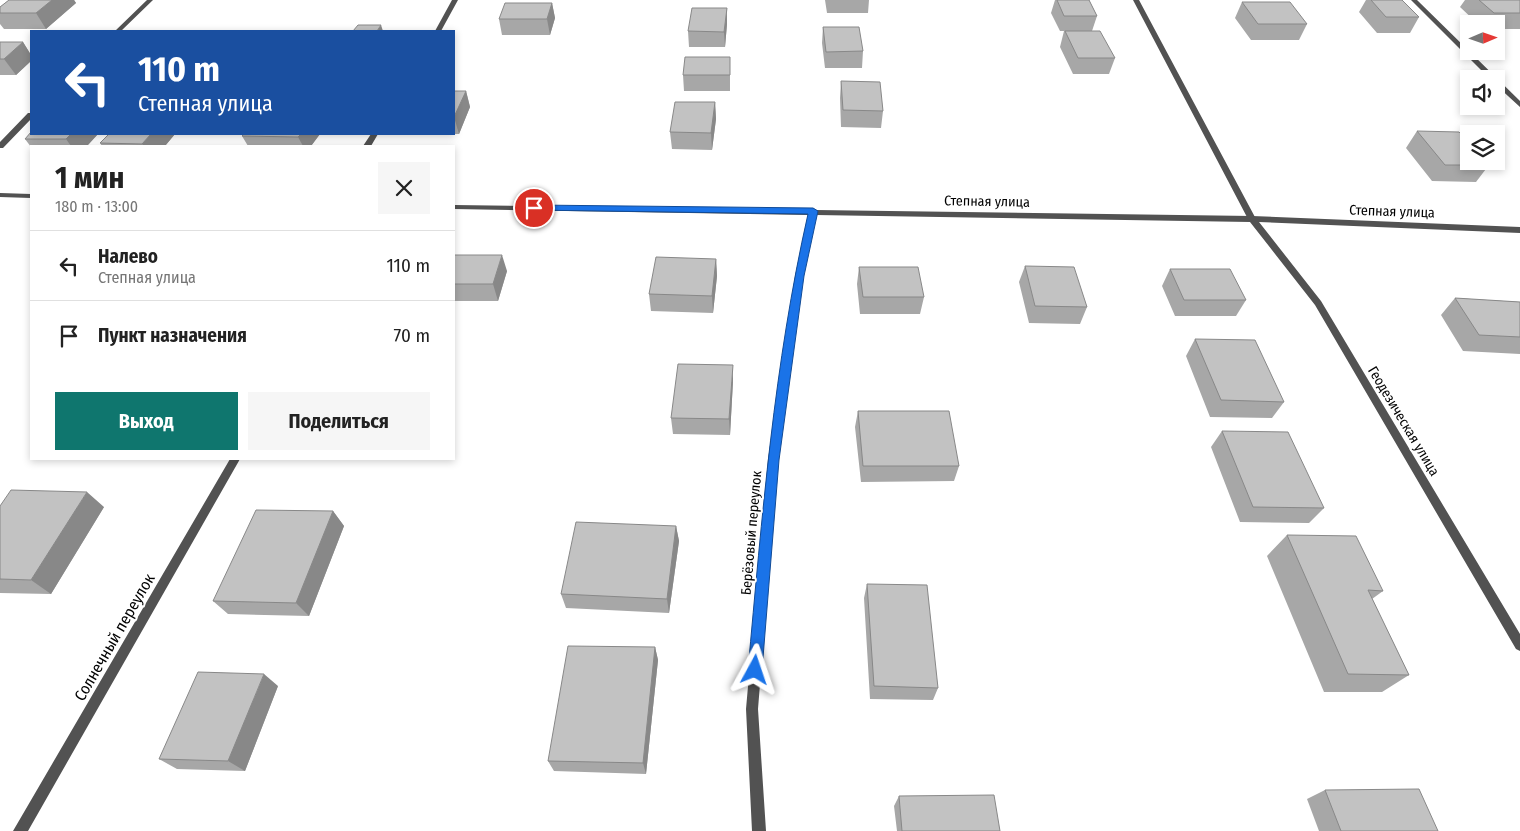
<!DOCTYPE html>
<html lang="ru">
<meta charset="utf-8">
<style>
:root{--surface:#fff;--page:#f6f6f6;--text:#222;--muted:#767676;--line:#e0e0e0;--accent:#0f766e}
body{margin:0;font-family:"Fira Sans Condensed",sans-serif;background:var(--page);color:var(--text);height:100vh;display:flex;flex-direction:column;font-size:19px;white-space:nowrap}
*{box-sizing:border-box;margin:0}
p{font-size:16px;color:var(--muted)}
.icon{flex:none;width:28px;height:28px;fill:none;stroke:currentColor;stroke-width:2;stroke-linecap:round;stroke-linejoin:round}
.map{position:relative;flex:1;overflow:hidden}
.details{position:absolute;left:30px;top:145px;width:425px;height:315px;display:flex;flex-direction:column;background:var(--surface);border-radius:0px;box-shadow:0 2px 8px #0003}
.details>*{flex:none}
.banner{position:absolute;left:30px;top:30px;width:425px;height:105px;border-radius:0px;box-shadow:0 2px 8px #0003;background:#1a4fa0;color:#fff;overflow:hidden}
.needle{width:32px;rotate:88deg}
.controls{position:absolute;left:1460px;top:15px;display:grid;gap:10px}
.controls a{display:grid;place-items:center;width:45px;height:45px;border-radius:0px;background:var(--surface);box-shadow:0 2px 8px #0003;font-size:25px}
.pin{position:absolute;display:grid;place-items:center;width:42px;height:42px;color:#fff;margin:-21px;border:2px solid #fff;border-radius:50%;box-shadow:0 1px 5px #0007}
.me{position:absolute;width:55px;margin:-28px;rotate:5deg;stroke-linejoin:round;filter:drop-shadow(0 0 4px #0008)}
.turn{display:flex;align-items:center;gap:18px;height:105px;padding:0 25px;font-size:22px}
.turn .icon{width:65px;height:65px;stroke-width:2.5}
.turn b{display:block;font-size:35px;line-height:42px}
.round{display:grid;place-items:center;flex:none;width:52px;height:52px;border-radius:0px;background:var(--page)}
.summary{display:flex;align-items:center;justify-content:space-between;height:85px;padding:0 25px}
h1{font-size:30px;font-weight:700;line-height:38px}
.cta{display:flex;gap:10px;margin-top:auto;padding:10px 25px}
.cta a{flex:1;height:58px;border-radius:0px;background:var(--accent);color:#fff;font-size:20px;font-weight:700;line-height:58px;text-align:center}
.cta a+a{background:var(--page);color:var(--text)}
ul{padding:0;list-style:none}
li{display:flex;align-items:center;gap:15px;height:70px;padding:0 25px;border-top:1px solid var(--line)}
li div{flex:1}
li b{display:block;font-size:19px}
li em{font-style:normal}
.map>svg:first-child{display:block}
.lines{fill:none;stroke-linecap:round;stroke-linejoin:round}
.service{fill:#525252;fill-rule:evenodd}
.minor{fill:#525252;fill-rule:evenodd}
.wall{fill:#a7a7a7}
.shaded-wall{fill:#888}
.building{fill:#c2c2c2;stroke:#888}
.route{fill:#1a73e8;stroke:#114b97}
.labels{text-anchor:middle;stroke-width:4;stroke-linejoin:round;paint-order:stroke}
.street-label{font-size:14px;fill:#000;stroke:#fff}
.near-street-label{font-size:16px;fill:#000;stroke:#fff}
</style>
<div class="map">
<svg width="1520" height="831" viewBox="0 0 1520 831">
<rect width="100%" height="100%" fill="#fff"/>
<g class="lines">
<!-- service -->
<path class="service" d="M147,0H153L121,31H115Z
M452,0H458L441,31H435Z
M1133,0H1139L1256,219L1255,221H1249L1248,219Z
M28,113H31V119L3,148H0V142Z
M371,134H378L371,146H363Z"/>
<!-- minor -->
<path class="minor" d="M1411,0H1417L1520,101V107L1496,85V79H1490Z
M0,193L31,194V198L0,197Z
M454,205L810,210L813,208L816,210L1252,216L1520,227V233L1259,222L1321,301L1520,634V651L1516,649L1315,305L1250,222L816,215L803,276L778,459L758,709L766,831H752L746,709L768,459L795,276L808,215L454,209Z
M230,459H240L28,831H13Z"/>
</g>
<!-- wall -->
<path class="wall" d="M9,0H74L76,3L46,29H4L0,24V7Z
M825,0H869L868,13H827Z
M1055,0H1089L1097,16L1092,31L1115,58L1109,74H1073L1060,47L1064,31H1060L1051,13Z
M1366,0H1402L1419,17L1410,33H1377L1359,12Z
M1465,0H1520V29H1496V24H1478L1460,7Z
M1242,2L1307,24L1299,40H1251L1235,18Z
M552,3L555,18L550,35H502L499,19Z
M727,8V24L725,47H689L688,31Z
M823,27L863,51L862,68H825L822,43Z
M0,42H23L31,55V61L16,75H0Z
M730,57V91H684L683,75Z
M841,81L883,111L881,128L841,127L840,98Z
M454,91H466L470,107L459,134H429H454Z
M715,102L716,119L712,150L672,149L670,132Z
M1417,131L1489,165L1476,182L1432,181L1406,148Z
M31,134H98L87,146H31V147L25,139Z
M109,134H175L165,146H102L100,143Z
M320,134L311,146H248L242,136Z
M454,255L507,271L498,301H454Z
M716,259L717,276L713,313L651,311L649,294Z
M1025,266L1087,307L1080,324L1029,323L1019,282Z
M859,267L924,297L920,314H860L857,284Z
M1170,269L1246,300L1236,316H1175L1162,286Z
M1455,298L1520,302V354L1463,351L1441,315Z
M1195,339L1284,402L1272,418L1210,417L1186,356Z
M733,381L730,435L673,434L671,418Z
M858,411L959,466L954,481L861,482L855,427Z
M1222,431L1324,508L1309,523L1240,522L1211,447Z
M0,506L104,507L51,594L0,593Z
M333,511L344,526L309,616L228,614L213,601Z
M676,526L679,541L669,613L566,608L561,594Z
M1287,535L1383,591L1372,599L1409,675L1382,692H1324L1267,556Z
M867,584L938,688L933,700L870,699L864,598Z
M655,647L658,660L646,774L554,771L548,761Z
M278,686L245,771L177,769L159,759Z
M1325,790L1438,831H1319L1307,799Z
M899,796L1000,831H897L894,806Z"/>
<!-- shaded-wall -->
<path class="shaded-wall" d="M52,0H74L76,3L46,29L36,13Z
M552,3L555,18L550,35L547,19Z
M727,8V24L725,47L724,32Z
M381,25L383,31H377Z
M23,42L31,55V61L16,75L4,59Z
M466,91L470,107L459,134L454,117Z
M715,102L716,119L712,150L711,133Z
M71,134H98L87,146H71L66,139Z
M151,134H175L165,146H144L142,144Z
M301,134H320L311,146H303L298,137Z
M502,255L507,271L498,301L493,284Z
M716,259L717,276L713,313L712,296Z
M733,365V381L730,435L729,419Z
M87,492L104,507L51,594L31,580Z
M333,511L344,526L309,616L296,603Z
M676,526L679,541L669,613L667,599Z
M655,647L658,660L646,774L643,763Z
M264,674L278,686L245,771L228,761Z"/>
<!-- building -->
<path class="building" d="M9,0H52L36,13H0V7Z
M1057,0H1089L1097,16H1064Z
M1371,0H1402L1419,17H1386Z
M1479,0H1520V13H1494Z
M1242,2H1290L1307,24H1258Z
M505,3H552L547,19H499Z
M692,8H727L724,32L688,31Z
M358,25H381L377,31H353Z
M823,27H859L863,51L826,52Z
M1065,31H1100L1115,58H1078Z
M0,42H23L4,59H0Z
M685,57H730V75H683Z
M841,81L880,82L883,111L843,110Z
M454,91H466L454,117Z
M675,102H715L711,133L670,132Z
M1417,131L1459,132L1469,142V161H1485L1489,165H1445Z
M31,132V134H71L66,139H25Z
M109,134H151L142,144L100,143Z
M244,134H301L298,137L242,136Z
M454,255H502L493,284H454Z
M656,257L716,259L712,296L649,294Z
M1025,266L1074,267L1087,307L1035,306Z
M859,267H918L924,297H863Z
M1170,269H1230L1246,300H1184Z
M1455,298L1520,302V337L1479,335Z
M1195,339L1255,340L1284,402L1221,400Z
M678,364L733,365L729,419L671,418Z
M858,411H949L959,466H863Z
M1222,431L1288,432L1324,508L1253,507Z
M11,490L87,492L31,580L0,579V506Z
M256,510L333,511L296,603L213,601Z
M576,522L676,526L667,599L561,594Z
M1287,535L1356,536L1383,591L1368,590L1409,675L1348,674Z
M867,584L927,585L938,688L874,686Z
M568,646L655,647L643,763L548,761Z
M198,672L264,674L228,761L159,759Z
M1419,789L1438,831H1341L1325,790Z
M994,795L1000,831H902L899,796Z"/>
<!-- route -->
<path class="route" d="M534,205L813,208L818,211L804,276L779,460L762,670L760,675L755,677L750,675L748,670C762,517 774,364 808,214L530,210V206Z"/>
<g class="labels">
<!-- street labels -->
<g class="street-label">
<text transform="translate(987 201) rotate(1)" y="5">Степная улица</text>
<text transform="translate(1392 211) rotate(2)" y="5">Степная улица</text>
<text transform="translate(1404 421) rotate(59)" y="5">Геодезическая улица</text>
<text transform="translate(751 533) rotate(-85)" y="5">Берёзовый переулок</text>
</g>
<!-- near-street labels -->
<g class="near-street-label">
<text transform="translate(114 637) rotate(-60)" y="6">Солнечный переулок</text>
</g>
</g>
</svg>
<div class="controls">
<a><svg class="needle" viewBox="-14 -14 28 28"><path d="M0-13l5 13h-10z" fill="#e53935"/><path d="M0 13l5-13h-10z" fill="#767676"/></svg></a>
<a><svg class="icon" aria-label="sound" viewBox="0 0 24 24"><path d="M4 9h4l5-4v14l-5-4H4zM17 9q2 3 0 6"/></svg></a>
<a><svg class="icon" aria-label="layers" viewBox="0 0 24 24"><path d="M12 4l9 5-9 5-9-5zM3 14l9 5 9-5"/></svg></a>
</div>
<div class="pin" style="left:534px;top:208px;background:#d93025"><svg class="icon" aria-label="arrive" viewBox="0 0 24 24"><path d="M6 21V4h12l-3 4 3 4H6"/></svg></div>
<svg class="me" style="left:755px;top:670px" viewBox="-20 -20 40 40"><path d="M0-17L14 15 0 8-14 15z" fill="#1a73e8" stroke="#fff" stroke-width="4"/></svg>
<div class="banner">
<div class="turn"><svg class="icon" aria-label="left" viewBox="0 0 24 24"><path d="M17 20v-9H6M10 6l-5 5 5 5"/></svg><div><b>110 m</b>Степная улица</div></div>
</div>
<section class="details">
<div class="summary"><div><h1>1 мин</h1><p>180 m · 13:00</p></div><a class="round"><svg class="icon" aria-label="close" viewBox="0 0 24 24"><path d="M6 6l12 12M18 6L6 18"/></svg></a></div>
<ul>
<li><svg class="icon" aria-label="left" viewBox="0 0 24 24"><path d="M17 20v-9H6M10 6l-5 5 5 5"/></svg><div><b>Налево</b><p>Степная улица</p></div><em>110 m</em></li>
<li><svg class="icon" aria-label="arrive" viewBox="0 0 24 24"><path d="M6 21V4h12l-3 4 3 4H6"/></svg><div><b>Пункт назначения</b></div><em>70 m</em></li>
</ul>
<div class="cta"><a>Выход</a><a>Поделиться</a></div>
</section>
</div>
